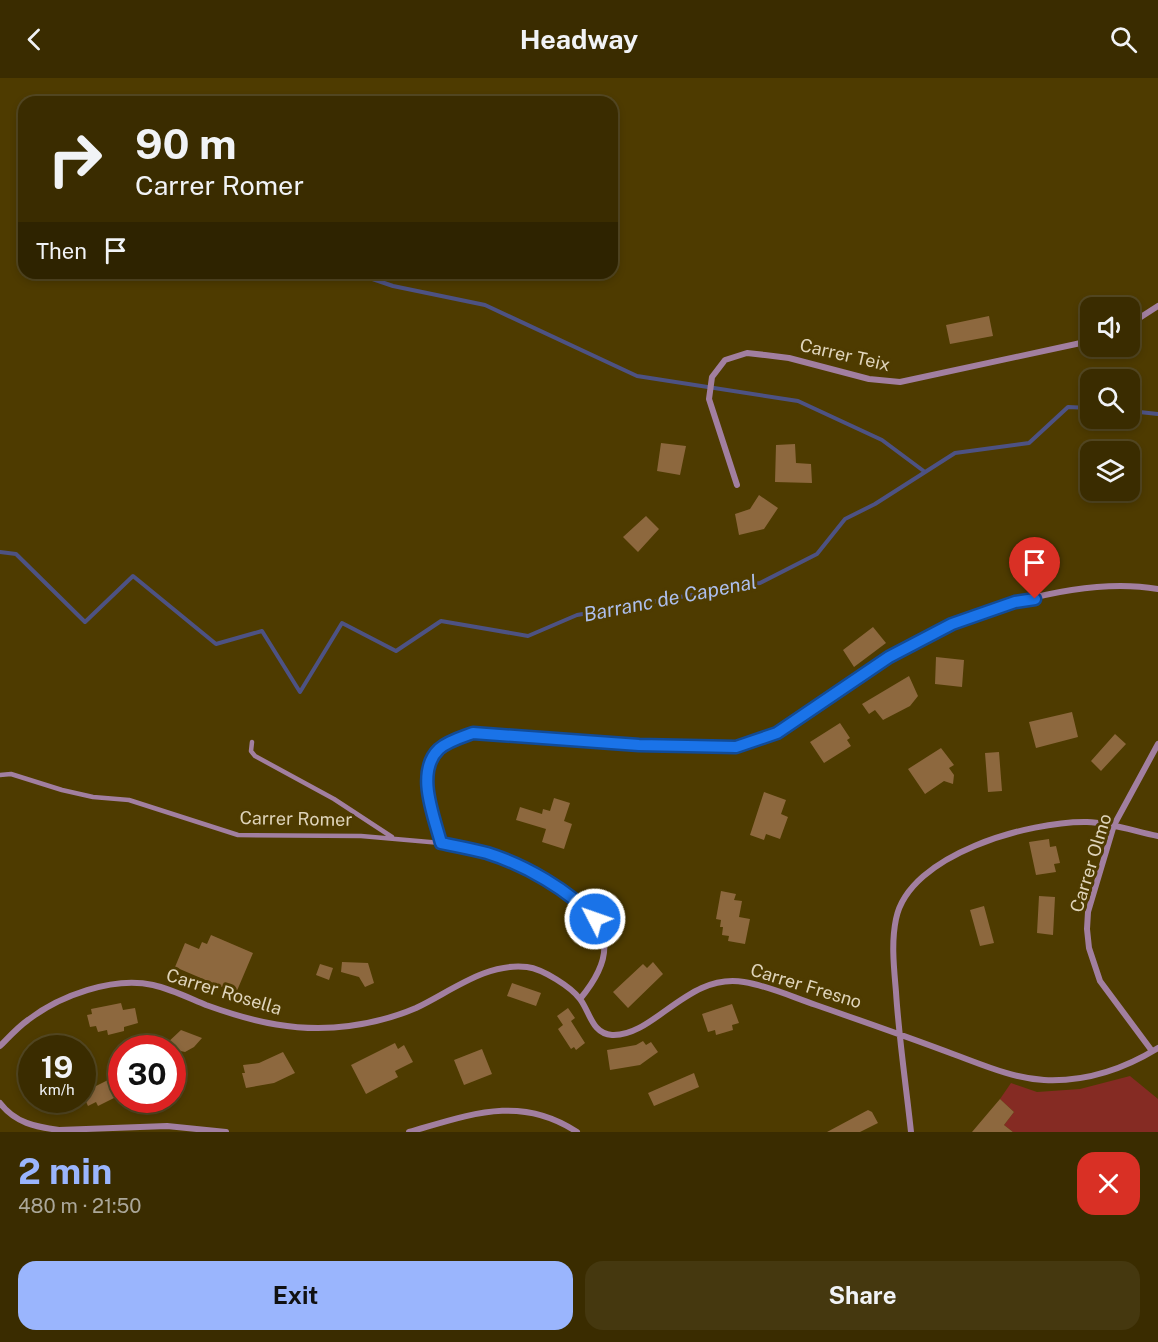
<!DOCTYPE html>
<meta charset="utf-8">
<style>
:root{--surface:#3a2c00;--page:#45380f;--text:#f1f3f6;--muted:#aba799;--line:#544822;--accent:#9ab5fd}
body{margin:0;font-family:"Public Sans",sans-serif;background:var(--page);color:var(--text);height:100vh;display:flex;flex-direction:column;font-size:22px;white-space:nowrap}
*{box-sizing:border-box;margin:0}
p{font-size:20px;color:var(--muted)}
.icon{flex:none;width:33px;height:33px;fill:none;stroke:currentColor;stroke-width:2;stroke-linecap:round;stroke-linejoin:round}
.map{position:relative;height:1054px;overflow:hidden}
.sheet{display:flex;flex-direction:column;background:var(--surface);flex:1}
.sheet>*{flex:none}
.banner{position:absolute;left:18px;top:18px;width:600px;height:183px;border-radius:18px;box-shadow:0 3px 9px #0003,0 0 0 2px var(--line);background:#3a2c00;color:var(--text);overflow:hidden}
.buttons{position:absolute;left:1080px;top:219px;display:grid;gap:12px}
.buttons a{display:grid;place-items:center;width:60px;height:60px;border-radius:12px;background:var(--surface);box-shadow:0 3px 9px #0003,0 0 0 2px var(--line);font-size:30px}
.speed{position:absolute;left:18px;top:957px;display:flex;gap:12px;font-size:30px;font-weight:700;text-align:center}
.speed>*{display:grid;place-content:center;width:78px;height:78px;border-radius:50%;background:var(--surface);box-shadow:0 3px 9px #0003,0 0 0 2px var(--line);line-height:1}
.speed small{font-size:15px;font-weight:400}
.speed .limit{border:9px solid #d22;background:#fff;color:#111}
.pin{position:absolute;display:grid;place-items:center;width:51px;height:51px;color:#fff;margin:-62px -26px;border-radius:50% 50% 50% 0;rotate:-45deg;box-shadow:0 0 6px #0007}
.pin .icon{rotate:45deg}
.me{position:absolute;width:66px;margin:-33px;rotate:311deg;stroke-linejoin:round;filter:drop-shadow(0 0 4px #0008)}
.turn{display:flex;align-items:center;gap:21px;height:126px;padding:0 18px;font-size:27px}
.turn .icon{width:78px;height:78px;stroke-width:2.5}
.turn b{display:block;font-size:42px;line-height:51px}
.then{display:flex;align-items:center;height:57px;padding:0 18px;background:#0003;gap:12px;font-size:22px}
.round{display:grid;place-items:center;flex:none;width:63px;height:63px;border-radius:18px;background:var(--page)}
.headline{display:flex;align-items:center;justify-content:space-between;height:102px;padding:0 18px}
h1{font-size:36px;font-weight:700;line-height:45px;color:var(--accent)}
.action{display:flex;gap:12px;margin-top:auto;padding:12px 18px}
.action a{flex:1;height:69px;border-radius:18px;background:var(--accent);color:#111;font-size:24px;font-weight:700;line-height:69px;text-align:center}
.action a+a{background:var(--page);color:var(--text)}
header{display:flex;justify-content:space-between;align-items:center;height:78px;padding:0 18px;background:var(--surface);font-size:27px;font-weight:700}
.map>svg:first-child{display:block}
.green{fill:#852b23}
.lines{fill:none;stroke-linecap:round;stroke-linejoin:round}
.stream{stroke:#4d5283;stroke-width:4}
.building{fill:#8d683e}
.service{stroke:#a27fa0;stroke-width:4.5}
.minor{stroke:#a27fa0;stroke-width:6}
.route-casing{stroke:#114b97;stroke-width:15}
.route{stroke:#1a73e8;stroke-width:10}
.labels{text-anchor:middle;stroke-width:6;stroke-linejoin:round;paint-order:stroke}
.street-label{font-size:18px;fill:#dfd4ba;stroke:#4e3b00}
.water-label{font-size:20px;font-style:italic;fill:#adbfed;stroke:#4e3b00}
</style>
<header><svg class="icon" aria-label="back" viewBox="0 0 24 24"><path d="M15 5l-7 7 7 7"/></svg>Headway<svg class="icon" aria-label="search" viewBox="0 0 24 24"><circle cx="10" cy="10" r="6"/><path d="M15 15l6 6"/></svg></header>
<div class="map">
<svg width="1158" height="1054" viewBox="0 0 1158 1054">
<rect width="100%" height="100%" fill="#4e3b00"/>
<!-- green -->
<path class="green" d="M1130,998L1158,1021V1054H1013L1004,1047L1014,1034L1000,1021L1011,1005L1037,1014L1080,1011Z"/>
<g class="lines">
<!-- stream -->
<path class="stream" d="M355,195L393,208L485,227L637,298L798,323L882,362L925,394
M1130,333L1158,336
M0,474L16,476L85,544L133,498L216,566L262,553L300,614L342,545L396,573L441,543L528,558L577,537L760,505L817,476L845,441L875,426L955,375L1029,365L1068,329L1090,330"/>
</g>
<!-- building -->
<path class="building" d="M989,238L993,258L950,266L946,247Z
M661,365L686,368L680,397L657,393Z
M795,366L796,385L811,386L812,405L775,404L776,367Z
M759,417L778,430L764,451L739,457L735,436L750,431Z
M646,438L659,451L638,474L623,459Z
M873,549L886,565L854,589L843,572Z
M936,579L964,582L962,609L935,606Z
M909,598L918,618L910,628L883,642L875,632L869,636L862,626Z
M1072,634L1078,659L1036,670L1029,644Z
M840,645L850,660L847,662L851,668L824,685L810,664Z
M1115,656L1126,666L1101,693L1091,683Z
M941,670L954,687L949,690L954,697L953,706L944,703L925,716L908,691Z
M999,674L1002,713L988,714L985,675Z
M764,714L786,722L781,736L788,739L780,761L766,756L764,762L750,757Z
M554,720L570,725L564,743L572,746L564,771L542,764L546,751L516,742L520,729L542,736L543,731L550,733Z
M1049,761L1050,769L1056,768L1060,785L1054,786L1056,794L1036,797L1029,764Z
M721,813L736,816L734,822L742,823L739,839L750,841L745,866L728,863L729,858L722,857L723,849H720L721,842L716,841Z
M1039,818L1055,819L1053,857L1037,855Z
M984,828L994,865L980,868L970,832Z
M211,857L253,875L236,915L175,889L185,865L199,871L202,864L207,866Z
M342,884L368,885L374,905L365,909L359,899L341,894Z
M653,884L663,896L628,930L613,914L643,886L647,890Z
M320,886L333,890L329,902L316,897Z
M512,905L541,915L536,928L507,918Z
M121,925L123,932L135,930L138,945L124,949V953L108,957L107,952L98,954L96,948L90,949L87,937L92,936L91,931Z
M732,926L739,945L732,947L733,952L716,957L715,952L708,954L702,936Z
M568,930L575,940L571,943L585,965L576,972L574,969L571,971L558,951L563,947L557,938Z
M181,952L202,960L194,969L185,974L168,970L165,967Z
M643,963L646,967L651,964L658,974L640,987L610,992L607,972L636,967Z
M395,965L398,971L404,967L413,984L395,993L398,999L366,1016L351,987Z
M482,971L492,996L464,1007L454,982Z
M283,974L295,995L274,1005L246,1010L242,995H245L243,987L259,985Z
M122,995V1016L98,1028L96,1024L88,1028L82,1015Z
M694,995L699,1009L654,1028L648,1015Z
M1000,1021L1014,1034L1004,1047L1013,1054H972Z
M868,1032L872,1034L878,1045L860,1054H827Z"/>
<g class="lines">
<!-- service -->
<path class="service" d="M252,664L251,673L255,678L334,721L392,759
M0,697L11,696L62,712L93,719L129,722L238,757L361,758L441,765"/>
<!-- minor -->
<path class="minor" d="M1130,246L1158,228
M737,407L709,321L712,299L725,282L747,275L765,277L789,280L869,301L900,304L1090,263
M580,921C620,873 609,845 560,813C519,785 488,775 441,765C434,738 415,694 439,671C448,663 462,659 473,655C533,659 593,665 653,668C680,669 709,673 735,669C781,663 847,607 886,581C954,536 1077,497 1158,511
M0,968C9,959 18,949 28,942C59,918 113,898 153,907C171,911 189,920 206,927C253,944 299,955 349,948C372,945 395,939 416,930C450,914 487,884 527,889C543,891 571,909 580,921C590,934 592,956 612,957C654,959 688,894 744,904C769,908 792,919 816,927C862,943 908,959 953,976C983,987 1012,1000 1044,1002C1085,1004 1124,991 1158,970
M1152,973L1100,903L1089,870L1087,851L1088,834L1114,747L1158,666
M0,1025C15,1045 36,1049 59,1052L167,1048L226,1054
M409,1054C469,1037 520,1016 577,1054
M911,1054C906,1007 899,961 896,914C894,890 891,865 896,841C909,776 1030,743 1087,744C1111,745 1134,753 1158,758"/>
</g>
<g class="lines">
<!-- route casing -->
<g class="route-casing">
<path id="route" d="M595,841C569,812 525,787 487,775C472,771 456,768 441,765C434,738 415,694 439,671C448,663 462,659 473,655L639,667L736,669L777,655L889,579L952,546L1015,524L1035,521"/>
</g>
<!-- route -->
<use href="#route" class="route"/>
</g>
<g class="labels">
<!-- street labels -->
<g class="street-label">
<text transform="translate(845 277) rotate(13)" y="6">Carrer Teix</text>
<text transform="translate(296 741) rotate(1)" y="6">Carrer Romer</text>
<text transform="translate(1091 785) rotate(-73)" y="6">Carrer Olmo</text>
<text transform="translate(806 908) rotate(17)" y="6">Carrer Fresno</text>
<text transform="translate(224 914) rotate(17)" y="6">Carrer Rosella</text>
</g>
<!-- water labels -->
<g class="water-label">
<text transform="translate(670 520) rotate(-11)" y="7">Barranc de Capenal</text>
</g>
</g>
</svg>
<div class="buttons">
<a><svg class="icon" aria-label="sound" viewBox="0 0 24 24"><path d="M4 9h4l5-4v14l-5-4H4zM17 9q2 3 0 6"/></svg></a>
<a><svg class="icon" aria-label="search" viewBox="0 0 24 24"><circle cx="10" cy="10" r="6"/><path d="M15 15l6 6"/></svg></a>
<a><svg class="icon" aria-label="layers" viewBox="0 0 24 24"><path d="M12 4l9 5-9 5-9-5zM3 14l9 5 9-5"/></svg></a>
</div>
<div class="speed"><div>19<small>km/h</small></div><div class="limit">30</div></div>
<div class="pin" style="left:1035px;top:521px;background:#d93025"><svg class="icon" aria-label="arrive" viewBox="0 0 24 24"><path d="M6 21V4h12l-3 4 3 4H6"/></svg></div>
<svg class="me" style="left:595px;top:841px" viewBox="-20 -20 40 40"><circle r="17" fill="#1a73e8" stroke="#fff" stroke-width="3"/><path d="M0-11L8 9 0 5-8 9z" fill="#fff"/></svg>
<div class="banner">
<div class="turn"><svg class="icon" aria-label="right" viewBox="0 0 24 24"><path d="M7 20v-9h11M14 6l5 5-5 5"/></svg><div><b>90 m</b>Carrer Romer</div></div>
<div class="then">Then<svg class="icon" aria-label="arrive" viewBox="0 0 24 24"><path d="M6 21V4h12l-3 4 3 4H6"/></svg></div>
</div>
</div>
<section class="sheet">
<div class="headline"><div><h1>2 min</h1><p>480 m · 21:50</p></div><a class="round" style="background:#d93025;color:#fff"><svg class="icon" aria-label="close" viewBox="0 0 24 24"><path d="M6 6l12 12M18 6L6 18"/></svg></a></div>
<div class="action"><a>Exit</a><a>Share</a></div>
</section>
